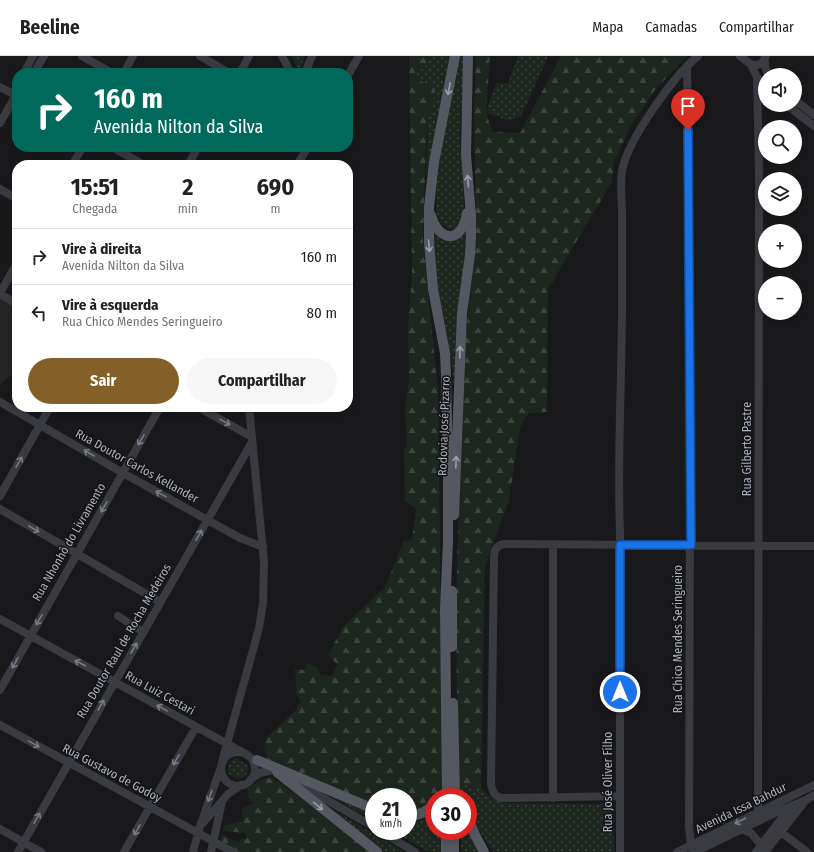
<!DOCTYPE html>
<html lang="pt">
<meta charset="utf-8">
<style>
:root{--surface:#fff;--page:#f6f6f6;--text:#202124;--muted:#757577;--line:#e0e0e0;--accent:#846028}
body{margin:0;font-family:"Fira Sans Condensed",sans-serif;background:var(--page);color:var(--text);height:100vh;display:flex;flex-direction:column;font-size:15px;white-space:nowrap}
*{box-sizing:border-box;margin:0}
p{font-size:13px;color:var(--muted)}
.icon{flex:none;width:22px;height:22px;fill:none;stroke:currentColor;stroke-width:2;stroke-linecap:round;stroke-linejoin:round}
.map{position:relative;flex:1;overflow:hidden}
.panel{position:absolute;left:12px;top:104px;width:341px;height:252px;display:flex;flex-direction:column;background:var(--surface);border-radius:16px;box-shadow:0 2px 6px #0003}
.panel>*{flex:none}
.top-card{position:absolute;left:12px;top:12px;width:341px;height:84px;border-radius:16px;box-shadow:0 2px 6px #0003;background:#00695c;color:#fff;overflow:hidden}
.fabs{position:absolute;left:758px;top:12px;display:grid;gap:8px}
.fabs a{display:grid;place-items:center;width:44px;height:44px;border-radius:50%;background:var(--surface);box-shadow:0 2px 6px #0003;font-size:20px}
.speed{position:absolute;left:365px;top:732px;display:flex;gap:8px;font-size:20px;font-weight:700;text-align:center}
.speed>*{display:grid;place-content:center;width:52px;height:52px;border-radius:50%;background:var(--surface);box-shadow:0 2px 6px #0003;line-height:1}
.speed small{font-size:10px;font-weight:400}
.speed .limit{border:6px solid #d22;background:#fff;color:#111}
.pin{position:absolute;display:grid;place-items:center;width:34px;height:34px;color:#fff;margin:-41px -17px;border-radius:50% 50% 50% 0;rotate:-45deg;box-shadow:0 0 4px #0007}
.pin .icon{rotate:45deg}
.me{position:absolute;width:44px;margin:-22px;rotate:0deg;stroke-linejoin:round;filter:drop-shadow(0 0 3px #0008)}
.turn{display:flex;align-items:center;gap:14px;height:84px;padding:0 16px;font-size:18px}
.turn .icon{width:52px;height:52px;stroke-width:2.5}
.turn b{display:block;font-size:28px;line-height:34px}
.eta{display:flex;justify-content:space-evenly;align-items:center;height:68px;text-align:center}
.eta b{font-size:24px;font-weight:700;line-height:28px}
.button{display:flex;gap:8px;margin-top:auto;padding:8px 16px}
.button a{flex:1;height:46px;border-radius:24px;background:var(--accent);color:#fff;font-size:16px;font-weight:700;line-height:46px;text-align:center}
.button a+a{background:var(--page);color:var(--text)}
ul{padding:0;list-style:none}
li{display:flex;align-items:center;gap:12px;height:56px;padding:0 16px;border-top:1px solid var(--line)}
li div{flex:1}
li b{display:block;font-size:15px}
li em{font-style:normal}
header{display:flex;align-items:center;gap:24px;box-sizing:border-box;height:56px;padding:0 20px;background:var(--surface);border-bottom:1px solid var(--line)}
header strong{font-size:19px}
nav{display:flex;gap:22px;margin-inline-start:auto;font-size:14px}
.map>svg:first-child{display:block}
.built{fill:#252528}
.grass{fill:url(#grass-dots)}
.forest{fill:url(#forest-firs)}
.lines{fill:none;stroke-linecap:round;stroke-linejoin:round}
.minor{stroke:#393b41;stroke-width:8}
.major{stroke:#555860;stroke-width:10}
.oneway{stroke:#999eaa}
.oneway2{stroke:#777b85}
.route-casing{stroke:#114b97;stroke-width:10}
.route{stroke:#1a73e8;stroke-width:7}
.labels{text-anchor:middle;stroke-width:3;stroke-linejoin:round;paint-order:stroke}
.street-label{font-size:12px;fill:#aab0bc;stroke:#141416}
</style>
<header>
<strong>Beeline</strong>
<nav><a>Mapa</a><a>Camadas</a><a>Compartilhar</a></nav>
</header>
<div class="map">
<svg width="814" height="796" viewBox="0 0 814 796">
<defs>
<pattern id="grass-dots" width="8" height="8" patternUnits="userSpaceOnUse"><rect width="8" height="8" fill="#1e271f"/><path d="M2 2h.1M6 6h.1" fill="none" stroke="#3c443e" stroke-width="1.8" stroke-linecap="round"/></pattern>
<pattern id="forest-firs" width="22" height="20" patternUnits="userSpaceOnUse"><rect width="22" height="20" fill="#1e271f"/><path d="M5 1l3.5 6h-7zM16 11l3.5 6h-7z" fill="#3c443e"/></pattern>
</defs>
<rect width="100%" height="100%" fill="#19191b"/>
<!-- built -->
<path class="built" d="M0,242L17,251V276L13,279L17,285V314L0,329Z"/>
<!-- grass -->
<path class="grass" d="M291,0H305L300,15Z
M429,0H450L426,120L428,65L434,46L435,32L420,25L415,16L425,12Z
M459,0H465L460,81L464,150L460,165L455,172L449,174L441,167L436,156V144L439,103Z
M518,0H543L548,1L521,60L509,65L486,56L496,27H508Z
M433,176C444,190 456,187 467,176L454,331L450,295L438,233L435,206Z
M236,702L247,709L249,712C246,724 238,724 229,718C227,711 229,705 236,702Z
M458,727L481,733L493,743L504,747L606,748L613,757L614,796H494C483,781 468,760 468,741H464Z
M328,737L374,757V765L335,743Z
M434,754V775H441V796H429L392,775H408V765Z
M330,755L339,757L404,796H382Z
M461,775H468L481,796H461Z"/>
<!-- forest -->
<path class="forest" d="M409,0H429L425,12L415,16L420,25L435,32L434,46L428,65L426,83L423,186L438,334L443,735L437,741H434V745L420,755L408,759V741H374V750L267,704L264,690L267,681L295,655L301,645L297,640L295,613L304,614L307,607L317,611L321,619L332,620L337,608L328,599L343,571L385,531L404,485L412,484L416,453L404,444L405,436L404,393L407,390L405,352L409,325L408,271L412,219Z
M476,0H490L486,56L492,76L520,77L561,0H687L655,34L631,70L614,106L612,126L548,233L547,356L529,357L520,371L509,444L485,510L481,733L458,727L456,560L458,473L464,296L476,182L474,55Z
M271,722L276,724L372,796H238L221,786L222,779L239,787L241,783H247L245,777L223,775L224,769L244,765L241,754L246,750L254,748L249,743L247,733L262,723Z"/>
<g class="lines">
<!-- minor -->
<path class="minor" d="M82,0L112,17
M200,0L229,17
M282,0L291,17
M740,0C748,5 752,13 762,7L766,0
M765,4V10L768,19
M751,9L757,21L765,31
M687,10C691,264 690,517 689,771L691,789L693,796
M24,17L33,0
M34,17L44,0
M124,17L133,0
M240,17L249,0
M305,17L312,0
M348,19L359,0
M757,21L759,117L758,764
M0,31L17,40
M795,44L814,59
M787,49L814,70
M0,67L16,39
M112,91L144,109
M72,109L83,91
M188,109L198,91
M297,109L308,91
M0,133L17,143
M0,237L17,207
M0,238L17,248
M0,346L123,417L240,482L263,491
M198,351L252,381
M0,440L50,351
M0,453L160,546
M118,560L143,576
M0,563L244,697
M0,634L160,351
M0,669L233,796
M221 713a17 17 0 1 1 34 0a17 17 0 1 1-34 0Z
M222,706L259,572L263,547L264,506L249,351
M251,723L260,717L272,714
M292,724L374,771
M620,740L502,742C494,741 493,736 491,728L494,502C494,494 496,490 504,488L814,490
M553,742V489
M203,767L228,738L241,729
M0,773L41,796
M741,773L751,777L761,789
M777,773L807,796
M380,775L415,796
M18,796L252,386
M124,796L196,671
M193,796L200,770L221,711
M211,796L222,746
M620,796V476C617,400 622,324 622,248C622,218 622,188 622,157C622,144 620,128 622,115C627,85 674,19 698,0
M677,796L814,729
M695,796L779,755L806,744
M756,796L791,750
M765,796L806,744L814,739"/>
<!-- major -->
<path class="major" d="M431,159C439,187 462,188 467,157
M454,459L462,257L470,199L471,180V160L466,99L468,0
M452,535V591
M453,647L455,741
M257,704L374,753
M277,716L377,796
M447,741L445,553L448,486V416L446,320L445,297L433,233L429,187V151L434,106L455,0
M468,761L474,777L484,796
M408,762L424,756L434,749
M446,796V775
M454,796V775"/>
</g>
<!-- one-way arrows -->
<defs><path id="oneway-shaft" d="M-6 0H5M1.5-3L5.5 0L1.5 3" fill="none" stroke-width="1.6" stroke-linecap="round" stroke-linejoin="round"/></defs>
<g class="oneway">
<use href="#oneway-shaft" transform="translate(449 33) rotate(101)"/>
<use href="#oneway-shaft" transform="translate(468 125) rotate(-95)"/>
<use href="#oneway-shaft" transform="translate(429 190) rotate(86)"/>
<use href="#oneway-shaft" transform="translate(460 296) rotate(-88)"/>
<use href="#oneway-shaft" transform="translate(456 406) rotate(-88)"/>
<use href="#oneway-shaft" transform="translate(318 750) rotate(39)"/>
</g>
<g class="oneway2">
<use href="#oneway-shaft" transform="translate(225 366) rotate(29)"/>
<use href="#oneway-shaft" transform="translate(141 384) rotate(120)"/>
<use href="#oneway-shaft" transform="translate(89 397) rotate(-150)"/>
<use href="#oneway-shaft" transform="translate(19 406) rotate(-60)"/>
<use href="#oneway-shaft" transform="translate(161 438) rotate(-151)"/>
<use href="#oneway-shaft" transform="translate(104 451) rotate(120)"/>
<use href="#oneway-shaft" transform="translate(34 473) rotate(30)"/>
<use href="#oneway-shaft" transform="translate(199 479) rotate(-60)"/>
<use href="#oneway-shaft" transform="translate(39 564) rotate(120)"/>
<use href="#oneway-shaft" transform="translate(134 592) rotate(-60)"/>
<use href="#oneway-shaft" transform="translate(15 607) rotate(119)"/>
<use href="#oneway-shaft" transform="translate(80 607) rotate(-152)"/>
<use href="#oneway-shaft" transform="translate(101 649) rotate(-60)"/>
<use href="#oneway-shaft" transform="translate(162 652) rotate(-151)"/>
<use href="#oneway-shaft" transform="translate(34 688) rotate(29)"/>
<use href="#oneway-shaft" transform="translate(176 704) rotate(120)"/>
<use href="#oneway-shaft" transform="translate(210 740) rotate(109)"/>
<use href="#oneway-shaft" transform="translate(37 762) rotate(-60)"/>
<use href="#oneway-shaft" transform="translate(740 765) rotate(153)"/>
<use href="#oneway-shaft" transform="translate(137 774) rotate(120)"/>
</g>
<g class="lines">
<!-- route casing -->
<g class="route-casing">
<path id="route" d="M620,636V489H691L688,74"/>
</g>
<!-- route -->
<use href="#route" class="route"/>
</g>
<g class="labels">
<!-- street labels -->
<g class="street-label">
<text transform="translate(444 370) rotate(-88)" y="4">Rodovia José Pizarro</text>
<text transform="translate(747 393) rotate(-90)" y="4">Rua Gilberto Pastre</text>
<text transform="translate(137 410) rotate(29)" y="4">Rua Doutor Carlos Kellander</text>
<text transform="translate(69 486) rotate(-60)" y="4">Rua Nhonhô do Livramento</text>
<text transform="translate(678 583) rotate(-90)" y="4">Rua Chico Mendes Seringueiro</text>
<text transform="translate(124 585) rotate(-60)" y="4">Rua Doutor Raul de Rocha Medeiros</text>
<text transform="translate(160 637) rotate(29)" y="4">Rua Luiz Cestari</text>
<text transform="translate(112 717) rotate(28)" y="4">Rua Gustavo de Godoy</text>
<text transform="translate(608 726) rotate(-90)" y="4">Rua José Oliver Filho</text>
<text transform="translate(741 752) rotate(-26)" y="4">Avenida Issa Bahdur</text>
</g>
</g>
</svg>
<div class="fabs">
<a><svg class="icon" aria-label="sound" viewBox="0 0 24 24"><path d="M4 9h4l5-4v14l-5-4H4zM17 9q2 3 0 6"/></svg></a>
<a><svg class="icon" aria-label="search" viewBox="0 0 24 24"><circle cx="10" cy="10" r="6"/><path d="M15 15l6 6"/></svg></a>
<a><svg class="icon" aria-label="layers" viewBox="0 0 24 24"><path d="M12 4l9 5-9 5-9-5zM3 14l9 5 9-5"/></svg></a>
<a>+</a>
<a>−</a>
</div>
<div class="speed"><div>21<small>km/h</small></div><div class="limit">30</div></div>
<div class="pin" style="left:688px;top:74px;background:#d93025"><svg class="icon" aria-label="arrive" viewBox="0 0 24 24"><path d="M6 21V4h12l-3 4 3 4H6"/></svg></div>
<svg class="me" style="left:620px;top:636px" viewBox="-20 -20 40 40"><circle r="17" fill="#1a73e8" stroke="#fff" stroke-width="3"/><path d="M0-11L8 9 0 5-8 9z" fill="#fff"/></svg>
<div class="top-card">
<div class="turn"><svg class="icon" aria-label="right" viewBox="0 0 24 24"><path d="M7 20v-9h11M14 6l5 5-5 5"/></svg><div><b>160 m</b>Avenida Nilton da Silva</div></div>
</div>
<section class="panel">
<div class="eta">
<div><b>15:51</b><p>Chegada</p></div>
<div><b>2</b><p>min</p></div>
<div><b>690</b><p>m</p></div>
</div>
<ul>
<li><svg class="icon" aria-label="right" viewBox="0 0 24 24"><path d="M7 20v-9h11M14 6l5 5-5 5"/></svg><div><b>Vire à direita</b><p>Avenida Nilton da Silva</p></div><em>160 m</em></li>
<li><svg class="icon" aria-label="left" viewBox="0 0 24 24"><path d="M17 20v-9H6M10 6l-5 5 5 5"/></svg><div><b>Vire à esquerda</b><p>Rua Chico Mendes Seringueiro</p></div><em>80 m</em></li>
</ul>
<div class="button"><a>Sair</a><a>Compartilhar</a></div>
</section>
</div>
